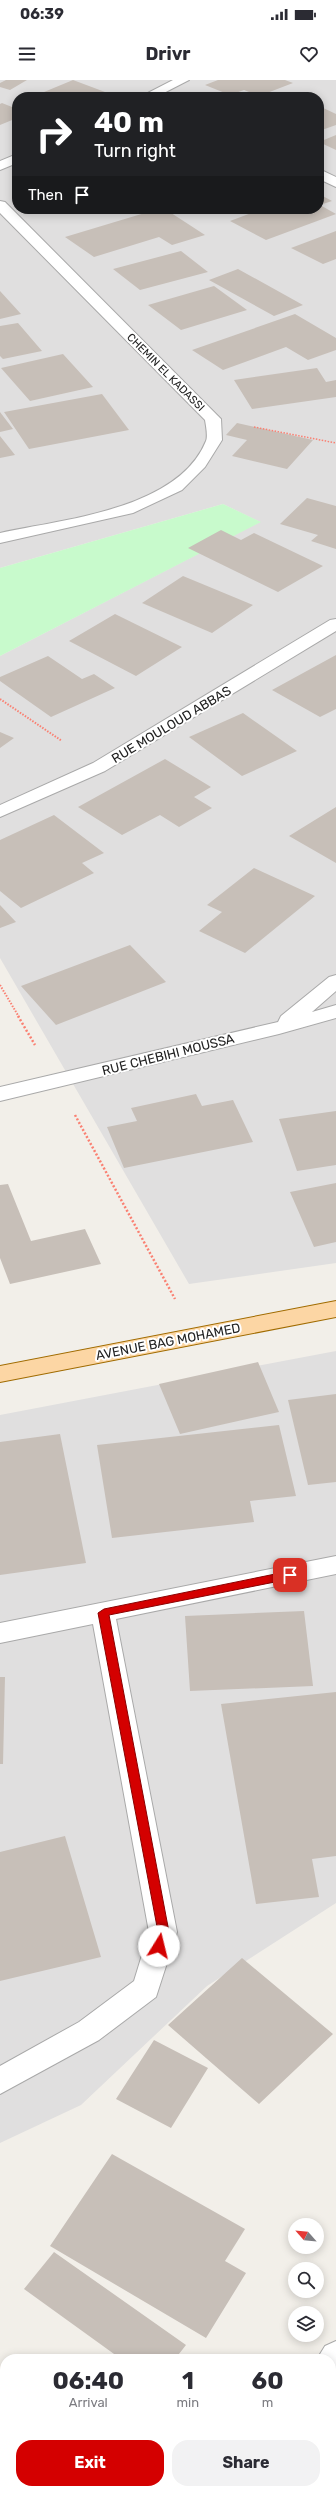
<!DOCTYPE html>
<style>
:root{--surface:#fff;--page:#f2f2f3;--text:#2b2b33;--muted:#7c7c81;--accent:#d40000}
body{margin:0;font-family:Rubik,sans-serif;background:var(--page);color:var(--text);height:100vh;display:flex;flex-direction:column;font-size:15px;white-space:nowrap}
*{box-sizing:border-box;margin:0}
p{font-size:13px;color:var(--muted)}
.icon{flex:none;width:22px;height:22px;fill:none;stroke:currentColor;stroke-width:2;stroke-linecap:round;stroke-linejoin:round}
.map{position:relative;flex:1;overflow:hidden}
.sheet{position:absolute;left:0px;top:2274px;width:336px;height:140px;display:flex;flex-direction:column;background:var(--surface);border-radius:16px 16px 0 0;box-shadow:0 2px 10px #0003}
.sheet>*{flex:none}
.guide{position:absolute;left:12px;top:12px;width:312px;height:122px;border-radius:16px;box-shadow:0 2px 10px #0003;background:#202124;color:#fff;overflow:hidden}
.needle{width:26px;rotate:297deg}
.controls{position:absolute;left:288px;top:2138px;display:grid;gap:8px}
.controls a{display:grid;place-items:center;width:36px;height:36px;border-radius:50%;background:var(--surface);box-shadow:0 2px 10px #0003;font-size:20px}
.pin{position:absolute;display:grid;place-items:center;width:34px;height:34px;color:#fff;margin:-17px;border-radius:8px;box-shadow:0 2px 6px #0006}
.me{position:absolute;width:44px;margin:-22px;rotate:9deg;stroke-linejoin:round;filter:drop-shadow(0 0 3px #0008)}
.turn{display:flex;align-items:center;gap:14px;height:84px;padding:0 16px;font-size:18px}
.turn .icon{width:52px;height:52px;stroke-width:2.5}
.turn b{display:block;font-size:28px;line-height:34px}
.then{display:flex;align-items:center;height:38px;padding:0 16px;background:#0003;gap:8px;font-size:15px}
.eta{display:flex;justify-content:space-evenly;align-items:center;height:68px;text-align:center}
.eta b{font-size:24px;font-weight:700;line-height:28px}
.action{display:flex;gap:8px;margin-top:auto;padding:8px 16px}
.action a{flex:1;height:46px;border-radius:16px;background:var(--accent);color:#fff;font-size:16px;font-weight:700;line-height:46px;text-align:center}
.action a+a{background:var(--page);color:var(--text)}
.status{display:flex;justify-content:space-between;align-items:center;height:28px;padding:0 20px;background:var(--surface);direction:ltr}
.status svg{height:11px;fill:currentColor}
header{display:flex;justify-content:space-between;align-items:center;height:52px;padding:0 16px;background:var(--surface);font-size:18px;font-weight:700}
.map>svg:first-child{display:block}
.residential{fill:#e0dfdf;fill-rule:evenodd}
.park{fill:#c8facc}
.building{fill:#c7bfb8}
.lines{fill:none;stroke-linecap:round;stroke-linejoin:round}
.street-casing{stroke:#a9a9a9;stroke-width:2}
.primary-casing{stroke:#a06b00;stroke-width:2}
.path-far2{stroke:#fa8072;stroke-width:1.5;stroke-dasharray:1.5 1.5;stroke-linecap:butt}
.path-far1{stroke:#fa8072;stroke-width:2;stroke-dasharray:1.5 1.5;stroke-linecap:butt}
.path{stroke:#fa8072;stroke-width:2.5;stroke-dasharray:2 2;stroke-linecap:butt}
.street{fill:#fff;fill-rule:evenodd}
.primary{fill:#fcd6a4;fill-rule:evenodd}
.route{fill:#d40000;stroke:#8a0000}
.labels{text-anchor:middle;stroke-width:4;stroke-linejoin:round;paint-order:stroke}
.far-street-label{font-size:11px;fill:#222;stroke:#fff}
.street-label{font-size:13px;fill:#222;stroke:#fff}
</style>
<div class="status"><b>06:39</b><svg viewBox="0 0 49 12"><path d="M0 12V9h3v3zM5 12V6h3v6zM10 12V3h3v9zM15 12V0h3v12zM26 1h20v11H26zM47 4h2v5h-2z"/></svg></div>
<header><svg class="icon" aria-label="menu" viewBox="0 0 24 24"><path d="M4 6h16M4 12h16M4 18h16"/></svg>Drivr<svg class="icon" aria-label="heart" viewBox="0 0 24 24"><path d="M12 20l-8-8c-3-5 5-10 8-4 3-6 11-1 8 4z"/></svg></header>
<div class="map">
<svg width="336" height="2414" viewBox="0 0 336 2414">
<rect width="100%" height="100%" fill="#f2efe9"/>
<!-- residential -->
<path class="residential" d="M0,0H336V1183L189,1204L0,878V576L260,442L223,424L0,488ZM17,17H319V129H17Z
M336,1271V1823L207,1906L81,2025L0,2063V1335Z"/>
<!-- park -->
<path class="park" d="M223,424L261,442L0,576V488Z"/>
<!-- building -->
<path class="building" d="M6,0H27L10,10L0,7V3Z
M73,0L105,12L94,17H32Z
M218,0H285L293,3L259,16L244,10L230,15L205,5Z
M2,23L17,29V38L0,45V24Z
M319,26L336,34V45L319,51Z
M336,55V70L319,62Z
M319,114L332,121L320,125L336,134L266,160L230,141L262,129H319Z
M158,129H165L205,155L172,165L159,157L94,177L65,157Z
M336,151V179L323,184L291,168Z
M181,171L208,192L140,210L113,189Z
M238,189L303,225L274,236L209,200Z
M214,206L247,230L181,250L148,225Z
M0,211L21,234L0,239Z
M295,234L336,258V270L308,280L286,267L223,290L192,270Z
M18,243L42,271L3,279L0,276V246Z
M63,274L93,307L30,321L1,288Z
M317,288L326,302L336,300V317L252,329L234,300Z
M102,314L129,350L29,369L4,332Z
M0,332L13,349L0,352Z
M237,343L313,360L287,389L232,376L247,360L226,355Z
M0,356L15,375L0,378Z
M307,418L336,426V469L311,461L318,455L280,444Z
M221,450L241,460L254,453L323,486L278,512L188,468Z
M183,496L253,525L212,553L142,523Z
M115,534L182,567L136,596L69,561Z
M336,575V629L320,637L272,610Z
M48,576L82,599L94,594L115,608L51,637L0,601V597Z
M243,633L297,671L242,696L189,657Z
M0,652L14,658L0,668Z
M165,679L211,707L194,717L212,728L179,747L160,735L122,755L78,727Z
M336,727V783L289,756Z
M54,735L104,773L82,783L94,793L21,828L0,811V760Z
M254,788L315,816L245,873L199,851L222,832L207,825Z
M0,825L16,842L0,848Z
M130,865L166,902L56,945L21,906Z
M196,1014L202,1026L233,1020L253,1062L124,1088L107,1047L137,1041L131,1028Z
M336,1031V1085L297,1091L279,1039Z
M336,1103V1162L314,1167L290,1112Z
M8,1104L31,1161L85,1149L101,1184L10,1204L0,1178V1105Z
M258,1282L279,1332L180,1354L159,1304Z
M336,1314V1402L308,1405L288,1320Z
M279,1345L296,1416L250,1421L254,1442L112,1458L97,1365Z
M60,1354L86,1483L0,1495V1362Z
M304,1531L313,1606L190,1611L185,1536Z
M0,1597H5L3,1684H0Z
M336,1612V1776L312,1779L319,1817L256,1824L221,1624Z
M65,1756L101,1877L0,1901V1772Z
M242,1878L333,1954L259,2024L168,1945Z
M154,1960L208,1988L171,2048L116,2019Z
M112,2074L245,2149L225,2181L246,2193L206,2258L50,2166Z
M54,2172L186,2265L175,2279H121L24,2209Z
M336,2303V2414H285L278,2409H331V2311Z
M0,2336L5,2341V2409H23L18,2414H0Z
M40,2409H64L72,2414H37Z"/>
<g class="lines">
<!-- street casing -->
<g class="street-casing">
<path id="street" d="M173,0H189L156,17H140Z
M17,74V83L0,90V81Z
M319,89L336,97V107L319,99Z
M0,121L5,122L218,336L221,339L222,360L205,387L182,410L133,433L0,463V453C63,439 178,430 206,361C208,356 206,346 205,340L0,133Z
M336,539V551L105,691L0,737V725L93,683L330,540Z
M336,895V911L312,932L336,925V938L279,954L0,1021V1007L278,942L281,936L329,897Z
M336,1476V1494L116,1539L177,1852L156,1917L99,1960L0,2014V1986L79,1942L134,1901L149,1852L93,1544L0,1563V1543Z
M336,2261V2295L331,2297V2279H317L325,2266Z
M212,2409H246L244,2414H210Z"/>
</g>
<!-- primary casing -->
<g class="primary-casing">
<path id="primary" d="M336,1221V1237L0,1302V1286Z"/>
</g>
<!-- path-far2 -->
<path class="path-far2" d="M254,347L336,363"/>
<!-- path-far1 -->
<path class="path-far1" d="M0,619L62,661
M0,905L19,937"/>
<!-- path -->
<path class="path" d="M18,936L35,965
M75,1035L175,1219"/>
<!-- street -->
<use href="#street" class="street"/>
<!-- primary -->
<use href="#primary" class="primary"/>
</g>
<!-- route -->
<path class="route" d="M290,1491L295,1495L290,1499L109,1535L169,1852L163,1870L159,1871L153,1866L158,1852L98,1533L104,1529Z"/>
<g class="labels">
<!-- far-street labels -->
<g class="far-street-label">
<text transform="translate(166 292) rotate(45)" y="4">CHEMIN EL KADASSI</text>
</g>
<!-- street labels -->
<g class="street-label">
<text transform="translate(171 644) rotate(-31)" y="5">RUE MOULOUD ABBAS</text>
<text transform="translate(168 974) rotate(-14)" y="5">RUE CHEBIHI MOUSSA</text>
<text transform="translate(168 1261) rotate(-11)" y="5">AVENUE BAG MOHAMED</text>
</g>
</g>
</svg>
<div class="controls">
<a><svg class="needle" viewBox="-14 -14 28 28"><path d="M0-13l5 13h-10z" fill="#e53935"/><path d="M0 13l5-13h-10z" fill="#7c7c81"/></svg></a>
<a><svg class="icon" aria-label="search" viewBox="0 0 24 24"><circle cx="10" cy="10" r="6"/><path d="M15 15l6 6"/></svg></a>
<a><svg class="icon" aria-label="layers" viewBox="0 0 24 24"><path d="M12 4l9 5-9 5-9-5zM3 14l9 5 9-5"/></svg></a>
</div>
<div class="pin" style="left:290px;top:1495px;background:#d93025"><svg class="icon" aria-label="arrive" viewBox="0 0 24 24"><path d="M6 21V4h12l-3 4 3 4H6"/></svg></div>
<svg class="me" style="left:159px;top:1866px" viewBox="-20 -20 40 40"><circle r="19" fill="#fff"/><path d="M0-13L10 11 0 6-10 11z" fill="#d40000"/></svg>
<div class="guide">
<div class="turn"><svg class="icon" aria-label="right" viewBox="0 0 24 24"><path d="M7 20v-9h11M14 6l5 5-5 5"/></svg><div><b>40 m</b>Turn right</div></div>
<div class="then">Then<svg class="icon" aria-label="arrive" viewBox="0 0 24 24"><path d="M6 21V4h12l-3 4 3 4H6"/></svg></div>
</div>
<section class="sheet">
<div class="eta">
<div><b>06:40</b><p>Arrival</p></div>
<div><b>1</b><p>min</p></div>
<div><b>60</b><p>m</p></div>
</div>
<div class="action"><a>Exit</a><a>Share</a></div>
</section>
</div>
